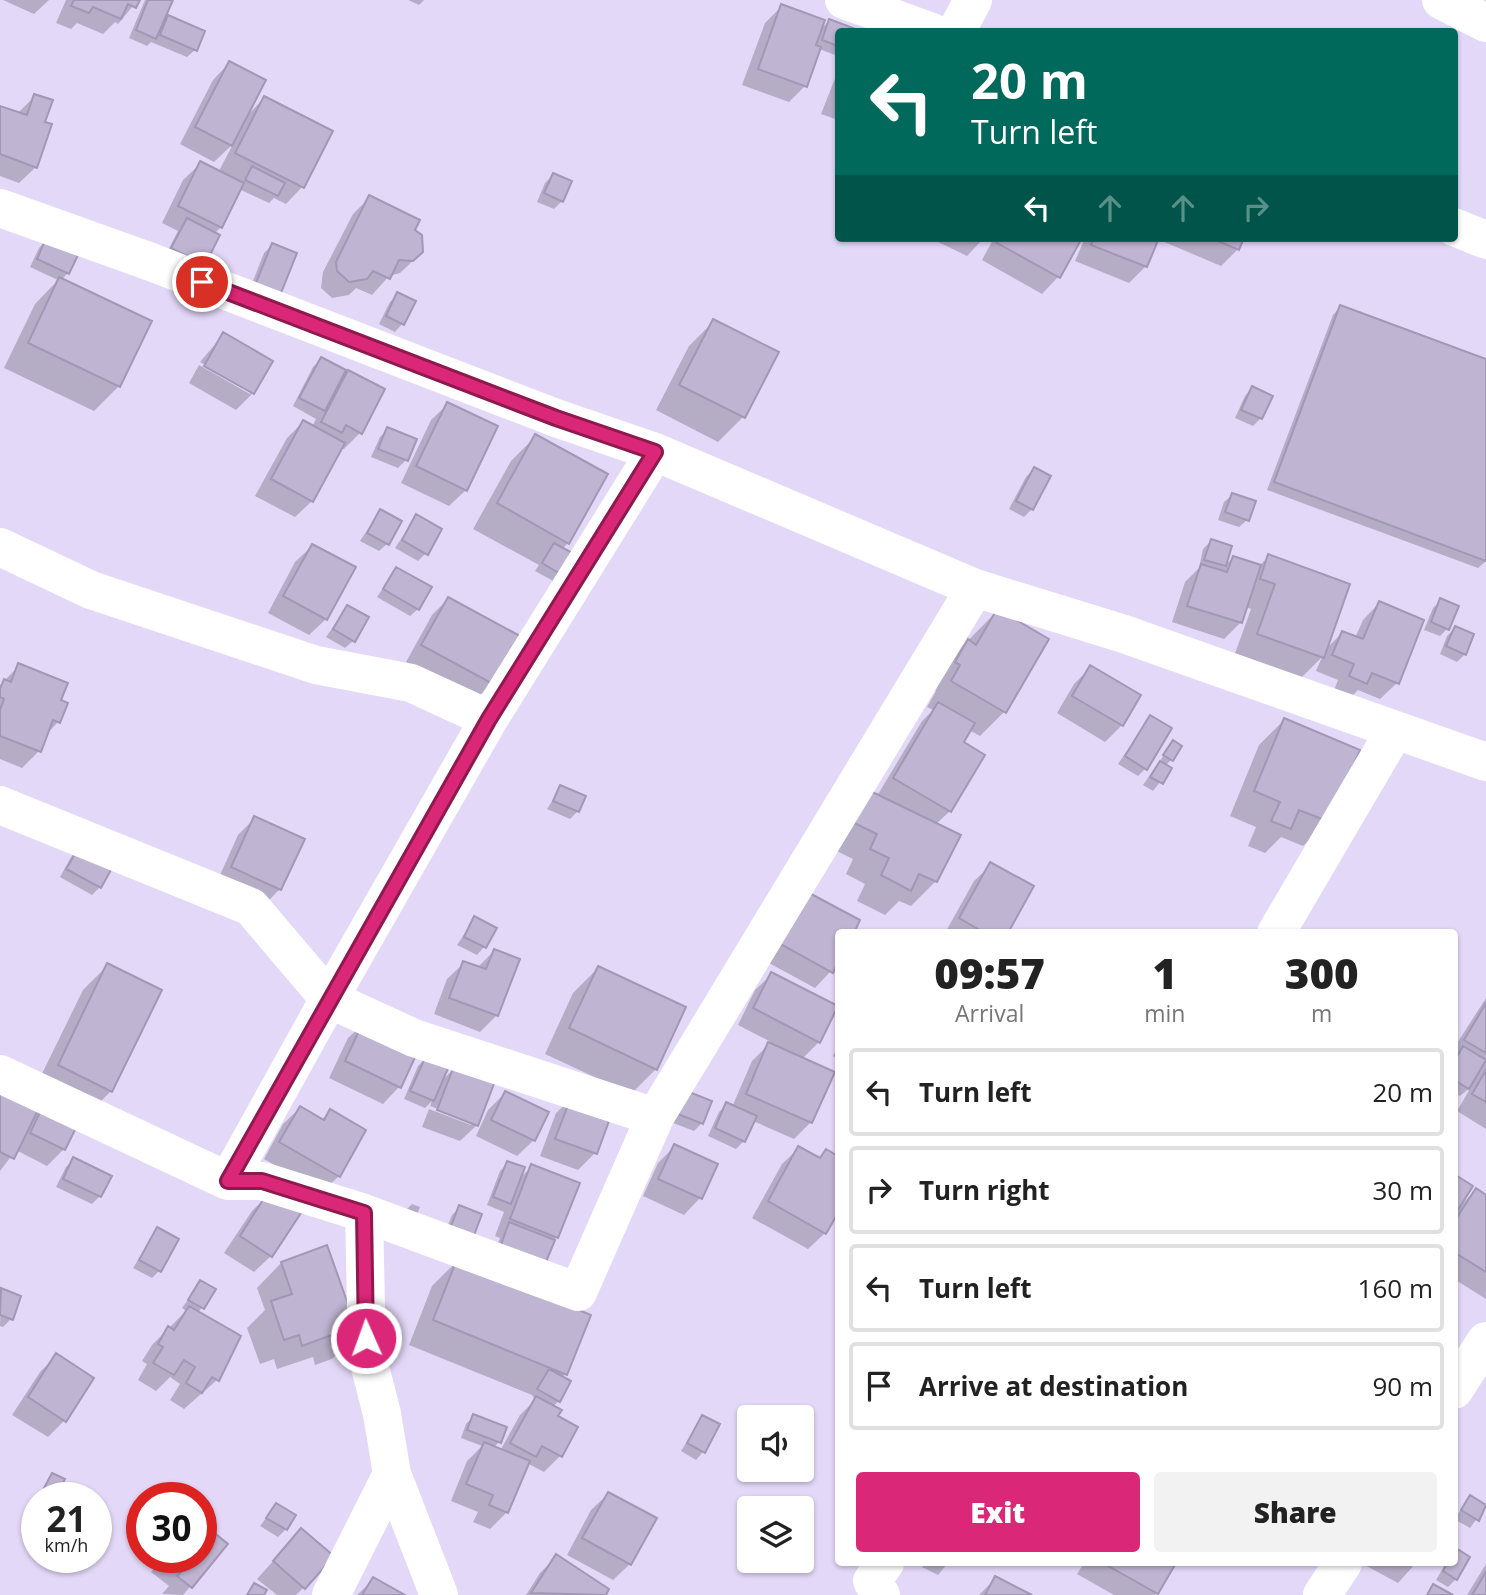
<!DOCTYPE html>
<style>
:root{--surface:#fff;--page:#f2f2f2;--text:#222;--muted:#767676;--line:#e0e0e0;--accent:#db2777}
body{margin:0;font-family:"Open Sans",sans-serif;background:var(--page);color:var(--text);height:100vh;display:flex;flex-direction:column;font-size:26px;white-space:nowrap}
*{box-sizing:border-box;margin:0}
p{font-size:23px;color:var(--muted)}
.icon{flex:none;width:38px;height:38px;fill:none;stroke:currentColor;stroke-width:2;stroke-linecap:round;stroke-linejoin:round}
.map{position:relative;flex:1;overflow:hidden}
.side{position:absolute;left:835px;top:929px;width:623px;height:637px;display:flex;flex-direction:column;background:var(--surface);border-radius:7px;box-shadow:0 2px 5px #0004}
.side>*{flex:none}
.guide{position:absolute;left:835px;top:28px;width:623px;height:214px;border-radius:7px;box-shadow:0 2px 5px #0004;background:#00695c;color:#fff;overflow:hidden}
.fabs{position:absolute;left:737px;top:1405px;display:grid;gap:14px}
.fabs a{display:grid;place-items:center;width:77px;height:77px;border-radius:7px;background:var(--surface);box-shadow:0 2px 5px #0004;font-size:35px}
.speed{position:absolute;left:21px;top:1482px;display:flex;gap:14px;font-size:35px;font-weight:700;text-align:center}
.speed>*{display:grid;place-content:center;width:91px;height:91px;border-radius:50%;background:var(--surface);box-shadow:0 2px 5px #0004;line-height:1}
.speed small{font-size:18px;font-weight:400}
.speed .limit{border:10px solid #d22;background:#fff;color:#111}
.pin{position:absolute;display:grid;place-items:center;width:60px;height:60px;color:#fff;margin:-30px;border:4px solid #fff;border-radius:50%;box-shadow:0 2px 7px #0007}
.me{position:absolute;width:77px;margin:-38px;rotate:358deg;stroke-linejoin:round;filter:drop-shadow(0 0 5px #0008)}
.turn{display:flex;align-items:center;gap:24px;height:147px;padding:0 21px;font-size:32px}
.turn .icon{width:91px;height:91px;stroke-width:2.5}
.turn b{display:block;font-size:49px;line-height:60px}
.lanes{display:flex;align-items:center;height:66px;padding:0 21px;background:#0003;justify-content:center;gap:35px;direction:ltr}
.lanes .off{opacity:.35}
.eta{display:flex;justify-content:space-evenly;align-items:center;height:119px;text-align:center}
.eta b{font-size:42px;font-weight:800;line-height:49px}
.cta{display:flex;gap:14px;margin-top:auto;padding:14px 21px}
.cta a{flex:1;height:80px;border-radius:7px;background:var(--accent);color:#fff;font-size:28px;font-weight:800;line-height:80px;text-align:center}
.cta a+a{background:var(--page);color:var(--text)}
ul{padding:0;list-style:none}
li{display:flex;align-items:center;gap:21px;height:88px;margin:0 14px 10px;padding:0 7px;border:4px solid var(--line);border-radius:7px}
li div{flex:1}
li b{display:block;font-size:26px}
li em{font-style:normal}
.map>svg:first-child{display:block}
.shadow{fill:#0003}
.building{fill:#bfb4d2;stroke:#a297b5;stroke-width:2}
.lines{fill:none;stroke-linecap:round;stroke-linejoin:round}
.minor{stroke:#fff;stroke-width:38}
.major{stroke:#fff;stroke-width:38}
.route-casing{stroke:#8e194d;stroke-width:18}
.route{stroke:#db2777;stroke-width:12}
</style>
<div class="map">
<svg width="1486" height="1595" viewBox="0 0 1486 1595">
<rect width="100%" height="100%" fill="#e3d8f8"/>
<!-- shadow -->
<path class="shadow" d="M3,0H49L34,14Z
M66,0H138L118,24L115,22L103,34L77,23L71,29L56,23Z
M145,0H171L160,26L169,17L195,50L187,57L151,42L147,46L129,38Z
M408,0H424L419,5Z
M782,6L818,32L829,21L838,32V56L819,49L805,86L789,102L742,85L765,23Z
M229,63L246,117L264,98L331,132L302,187L286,204L274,198L269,203L239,189L221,227L214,234L203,264L165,256L178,231L162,223L183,180L200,164L218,173L233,144L214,162L180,144L213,80Z
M838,71V120L821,114Z
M35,96L42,123L36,167L19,183L0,176V108L17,114Z
M553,175L562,201L554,209L537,202L545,183Z
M370,197L413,230L418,256L400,273L389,276L372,295L356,288L349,295L332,298L321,288L323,272L353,214Z
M930,238H984L967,256Z
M994,238H1080L1058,277L1042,294L982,260Z
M1085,238H1157L1146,266L1129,283L1075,261Z
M1164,238H1242L1238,249L1221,266L1162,241Z
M47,240L68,273L61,280L119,386L94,411L4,368L35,304L58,280L30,267L39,248Z
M272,245L271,300L249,291L264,253Z
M398,294L413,302L402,324L395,332L379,324L390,302Z
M1340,307L1486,361V561L1478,568L1267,490L1333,315Z
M714,321L743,417L718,442L656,410L689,346Z
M223,335L271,362L253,393L236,410L189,383L199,365L250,394V390L200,362Z
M321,359L339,382L349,372L360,433L344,449L341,448L312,501L295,517L255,496L287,438L303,422L312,427L316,419L293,406L313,367Z
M1252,388L1261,418L1253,426L1235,418L1245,396Z
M448,404L466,490L449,506L401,483L431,420Z
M388,429L406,460L398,468L371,457L380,437Z
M536,436L568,543L562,549L573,556L555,582L535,571L539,565L473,529L511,461Z
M1034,469L1032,509L1024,517L1009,509L1026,477Z
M1232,495L1247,520L1239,527L1218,520L1224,502Z
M380,511L387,544L379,551L360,541Z
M416,517L426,553L418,561L395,548Z
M1211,541L1230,547L1223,567L1233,558L1259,566L1269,556L1325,650L1342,633L1355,638L1363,620L1379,603L1397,683L1380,699L1358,690L1349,699L1333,693L1338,680L1316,671L1322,657L1297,682L1233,659L1251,609L1246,607L1241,622L1224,639L1172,622L1185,582L1199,568L1203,549Z
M312,546L326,619L309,635L268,613L295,562Z
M396,569L418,609L410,616L377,597Z
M448,599L492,683L475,700L406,662L432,615Z
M1441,600L1448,628L1440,636L1424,630L1433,608Z
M347,607L353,641L345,648L326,637Z
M997,611L1005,711L980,736L969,730L961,743L950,811L935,825L936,881L911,906L899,901L885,915L857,901L865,884L846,874L853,859L822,844L877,796L922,721L933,710L927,707L936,691L931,688L943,666Z
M1455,628L1465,654L1457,662L1440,654L1447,636Z
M19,666L59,701L58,722L45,736L39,751L22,768L0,759V685Z
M1090,668L1122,725L1105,742L1057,713L1074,684Z
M1150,717L1146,768L1138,776L1118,764Z
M1284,720L1328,821L1303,846L1281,837L1265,853L1248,846L1256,827L1230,816L1259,745Z
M1173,742L1172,759L1165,766L1170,769L1153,791L1143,785Z
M561,787L578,811L570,819L547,809Z
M255,818L280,889L263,906L216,884L238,835Z
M74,852L100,887L92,895L60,877Z
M991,865L1006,933H945L974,881Z
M781,905L838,933V958L831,971L815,988L754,955Z
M475,918L484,947L477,955L457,945Z
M494,951L497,1015L480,1032L434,1014L447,979L464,963L477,968Z
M108,965L111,1091L86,1116L34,1090L83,990Z
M598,968L656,1069L631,1094L545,1054L573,993Z
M772,974L819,1042L802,1059L811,1122L794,1139L753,1121L744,1141L736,1149L708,1136L719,1112L726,1105L732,1107L752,1061L771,1042L738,1025L755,990Z
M1486,998V1129L1457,1111L1471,1087L1460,1096L1454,1092V1048Z
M365,1022L399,1087L383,1104L329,1078L348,1038Z
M838,1046V1059L833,1056Z
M426,1058L440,1082L455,1068L477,1125L460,1141L422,1127L429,1109L471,1125V1121L430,1106L432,1101L425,1108L404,1099L418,1066Z
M0,1088L46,1102L64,1149L47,1166L16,1150L0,1171Z
M684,1092L702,1123L694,1131L668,1121Z
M505,1093L534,1140L517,1156L476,1136L488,1110Z
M573,1097L611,1111L595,1153L578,1170L540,1156L556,1113Z
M300,1108L321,1120L330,1112L339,1176L322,1192L264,1159L283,1124Z
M675,1146L700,1198L684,1215L643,1196L658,1163Z
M799,1148L818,1159L826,1151L838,1158V1209L825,1233L808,1249L752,1218L782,1164Z
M74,1159L100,1196L92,1204L56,1187L66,1167Z
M508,1163L518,1180L532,1166L557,1237L553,1241L494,1253L500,1238L495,1236L504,1212L487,1205L500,1171Z
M1454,1176L1460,1206L1476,1190L1486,1197V1299L1454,1279Z
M269,1194L271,1256L254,1272L224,1253L252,1211Z
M412,1204L420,1207L416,1217L404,1212Z
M460,1207L480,1215L443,1237L452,1215Z
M158,1229L159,1271L152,1278L133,1268Z
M457,1261L565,1374L561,1378L559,1401L552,1407L561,1455L544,1472L527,1463L507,1512L490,1529L473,1522L478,1512L451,1501L467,1461L482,1446L461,1438L466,1424L474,1416L499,1442L493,1448L500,1451L520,1415L535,1400L532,1395L409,1345L432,1286Z
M281,1263L357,1334L332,1359L315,1365L313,1357L277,1369L274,1359L260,1364L247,1328L265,1310L257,1288Z
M201,1282L213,1290L198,1313L217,1380L184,1409L170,1400L180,1384L170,1377L156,1391L138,1380L147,1364L142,1361L152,1345L186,1311L182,1308Z
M1,1290L11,1319L3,1327L0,1326Z
M56,1356L64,1421L48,1437L12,1415L40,1372Z
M703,1417V1452L696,1460L681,1451Z
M52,1475L55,1493L50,1498L38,1496Z
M608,1494L630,1564L613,1580L567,1555L591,1510Z
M1470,1497L1486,1506L1470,1528L1454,1519Z
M276,1505L286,1529L278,1537L260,1526Z
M301,1530L304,1587L296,1595H277L257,1579Z
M226,1544L183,1595L162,1594L169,1586L151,1572L163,1558H201Z
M1456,1550V1579L1448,1587L1436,1580L1446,1563H1454Z
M557,1556L607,1590L604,1595H526L540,1573Z
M925,1563H948L938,1575L922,1567Z
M1084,1563H1174L1155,1595H1114L1077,1574Z
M1361,1563H1416L1398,1583Z
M1486,1564V1595H1467Z
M996,1578L1028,1595H979Z
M374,1579L401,1595H357Z"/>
<!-- building -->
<path class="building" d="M74,0H140L136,8L128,4L121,19L93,7L89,13L71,6Z
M148,0H173L156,39L136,30Z
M781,4L825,20L816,45L821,47L807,87L758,69Z
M168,15L205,31L197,51L160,35Z
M829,19L858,30V32H838V46L822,40Z
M229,61L266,80L232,146L195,127Z
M34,94L53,100L45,122L52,124L37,168L0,154V106L27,115Z
M264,96L333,131L304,188L235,153Z
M200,161L244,183L222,228L178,206Z
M252,166L285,183L278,196L245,180Z
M553,173L572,181L563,202L544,193Z
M369,195L420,220L415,230L422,235L423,252L413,261L399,260L390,279L373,271L367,279L349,282L337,271L336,262Z
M187,218L220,235L205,265L171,248Z
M46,238L79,253L69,274L37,259Z
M1000,238H1082L1060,278L997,243Z
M1094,238H1159L1147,267L1091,245Z
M1211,238H1244L1239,250Z
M272,243L297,253L281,293L256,283Z
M59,277L152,321L120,387L28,343Z
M397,292L416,301L404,325L386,316Z
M1340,305L1486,359V561L1274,482Z
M713,319L779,352L745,418L679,385Z
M223,332L273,361L254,394L204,366Z
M321,357L346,370L325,411L299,398Z
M348,370L385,389L362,434L346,425L342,433L321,422Z
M1252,386L1273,396L1262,419L1241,410Z
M447,402L498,426L467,491L416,466Z
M303,420L345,443L313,502L271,479Z
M387,427L417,439L408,461L378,449Z
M535,434L608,474L569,544L497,503Z
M1034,467L1051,476L1033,510L1016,501Z
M1232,493L1256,501L1249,521L1225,512Z
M380,509L402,521L389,545L367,533Z
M416,514L442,529L428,555L402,540Z
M1211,539L1232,546L1226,566L1204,560Z
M554,543L576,555L564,576L542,563Z
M312,544L356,567L327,620L283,596Z
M1268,554L1350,584L1324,658L1257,634L1275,584L1260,579Z
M1233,556L1261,565L1242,623L1187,606L1201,564L1227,572Z
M396,567L432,587L419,610L383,589Z
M448,597L520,636L493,684L421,645Z
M1440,598L1459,606L1449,630L1431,622Z
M1379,601L1424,620L1399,684L1372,673L1367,684L1349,676L1354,664L1332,655L1342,631L1363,639Z
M347,605L369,617L355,642L333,629Z
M997,609L1049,639L1006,713L951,681L960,665L955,662L968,639L976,645Z
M1455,626L1474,634L1466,655L1446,646Z
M18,663L68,683L61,700L68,703L60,723L53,720L41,752L0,736V710L4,699L0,697V689L4,679L11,682Z
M1090,665L1141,695L1123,726L1072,696Z
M938,702L975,723L964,742L985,755L951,812L893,778Z
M1150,715L1172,728L1147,770L1125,756Z
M1284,718L1360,750L1330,822L1299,810L1291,829L1271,821L1280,802L1254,791Z
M1173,740L1182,746L1173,761L1163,755Z
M1160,761L1172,768L1163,784L1150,777Z
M560,785L586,796L579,812L553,801Z
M862,787L961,835L937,882L919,874L911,891L881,875L889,858L870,849L877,834L846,819Z
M254,816L305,839L281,890L231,867Z
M82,842L116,861L101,888L66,869Z
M990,862L1034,886L1008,933H985L959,918Z
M798,887L860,920L854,933H838V962L833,973L770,938Z
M474,916L497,928L486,948L464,937Z
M494,949L520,959L498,1016L449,998L463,961L486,969Z
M107,963L162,990L112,1092L58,1065Z
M598,966L686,1007L657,1070L569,1028Z
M771,972L838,1006L820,1043L753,1008Z
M1486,1003V1053L1464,1040Z
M364,1020L417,1053L401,1088L345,1061Z
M768,1042L835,1072L812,1123L746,1094Z
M1463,1046L1486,1060L1469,1089L1454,1080V1062Z
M426,1056L449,1066L434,1101L410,1091Z
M454,1066L495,1081L478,1126L437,1110Z
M1486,1070V1102L1472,1094Z
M0,1086L40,1106L14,1159L0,1152Z
M684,1090L712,1101L703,1124L675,1113Z
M505,1091L549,1112L535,1141L491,1120Z
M572,1095L613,1110L597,1154L555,1139Z
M46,1100L81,1118L65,1150L30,1133Z
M726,1102L757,1116L745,1142L715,1128Z
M300,1106L324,1120L330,1109L366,1130L340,1177L279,1142Z
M674,1144L718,1164L702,1199L658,1179Z
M798,1146L820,1158L826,1149L838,1156V1213L826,1234L768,1201Z
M73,1157L112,1176L101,1197L63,1179Z
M507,1161L525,1167L511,1204L493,1197Z
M531,1164L580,1183L558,1238L510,1219Z
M1454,1174L1473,1186L1454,1216Z
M1476,1188L1486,1195V1272L1454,1252V1222Z
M268,1192L301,1213L272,1257L240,1236Z
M459,1205L482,1214L473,1238L450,1229Z
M509,1222L555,1240L546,1262L501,1245Z
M157,1227L179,1239L161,1272L139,1260Z
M327,1245L359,1335L340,1342L337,1333L302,1346L299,1335L284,1340L271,1301L292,1294L281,1262Z
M457,1259L591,1315L567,1375L433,1320Z
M200,1280L216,1289L204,1309L188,1300Z
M1,1288L21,1296L13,1320L0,1315Z
M189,1306L241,1336L219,1381L212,1377L202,1393L186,1383L195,1367L184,1360L174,1375L153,1363L163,1347L158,1344L168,1326L174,1330Z
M56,1353L94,1378L66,1422L28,1397Z
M549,1369L571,1381L560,1402L537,1389Z
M536,1396L562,1410L558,1416L578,1427L562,1457L542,1446L536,1457L510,1443Z
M473,1414L507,1427L501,1443L467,1430Z
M702,1415L720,1424L705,1453L687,1443Z
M484,1442L530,1461L508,1513L489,1505L493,1495L466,1484Z
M52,1473L65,1479L57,1494L44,1488Z
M608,1492L657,1518L631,1565L582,1538Z
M1470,1495L1486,1505L1479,1521L1461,1510Z
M276,1503L296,1515L287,1530L266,1518Z
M201,1522L228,1544L192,1588L177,1576L184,1569L170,1558H201Z
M301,1528L334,1556L305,1589L273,1561Z
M1456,1548L1470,1557L1457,1580L1443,1571L1447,1563H1454Z
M556,1554L609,1589L606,1595L531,1593Z
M1103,1563H1176L1158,1594Z
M1486,1572V1595H1472Z
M995,1576L1032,1595H985Z
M373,1577L405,1595H362Z
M254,1583L267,1590L264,1595H247Z
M1433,1584L1453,1595H1427Z"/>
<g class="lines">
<!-- minor -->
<path class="minor" d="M844,0L932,32
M956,32L973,0
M0,208L151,262L556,418L655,452L975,588L1124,634L1486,762
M1454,227L1486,240
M0,547L91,590L316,665L411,683L489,719
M0,805L251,907L329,999L489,719L655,452
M1276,933L1395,730
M0,1074L228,1181H262L364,1213L578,1292L655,1117
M228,1181L329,999L414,1038L655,1117L975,588
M1454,1390L1486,1341
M392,1474L439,1595
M331,1595L392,1474L382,1414L367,1355L364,1213
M881,1595L872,1581L885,1563
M1322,1595L1343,1563"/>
<!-- major -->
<path class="major" d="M1441,0L1486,23"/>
</g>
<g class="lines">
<!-- route casing -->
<g class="route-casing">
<path id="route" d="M202,282L556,418L655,452L489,719L228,1181H262L364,1213L366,1338"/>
</g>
<!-- route -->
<use href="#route" class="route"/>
</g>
</svg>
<div class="fabs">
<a><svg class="icon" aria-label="sound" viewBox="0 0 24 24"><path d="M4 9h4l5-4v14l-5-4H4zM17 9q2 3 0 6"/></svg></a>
<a><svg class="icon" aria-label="layers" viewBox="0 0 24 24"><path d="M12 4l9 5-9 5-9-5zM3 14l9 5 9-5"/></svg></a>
</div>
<div class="speed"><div>21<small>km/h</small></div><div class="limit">30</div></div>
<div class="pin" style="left:202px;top:282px;background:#d93025"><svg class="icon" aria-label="arrive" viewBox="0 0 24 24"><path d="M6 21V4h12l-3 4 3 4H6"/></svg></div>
<svg class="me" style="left:366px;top:1338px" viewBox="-20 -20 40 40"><circle r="17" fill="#db2777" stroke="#fff" stroke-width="3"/><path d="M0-11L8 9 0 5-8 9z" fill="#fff"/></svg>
<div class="guide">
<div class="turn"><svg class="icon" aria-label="left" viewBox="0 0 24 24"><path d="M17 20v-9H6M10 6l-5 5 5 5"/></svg><div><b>20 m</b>Turn left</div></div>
<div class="lanes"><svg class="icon" aria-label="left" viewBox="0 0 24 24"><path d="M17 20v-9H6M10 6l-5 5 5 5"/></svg><svg class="icon off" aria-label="ahead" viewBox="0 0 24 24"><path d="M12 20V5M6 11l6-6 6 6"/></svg><svg class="icon off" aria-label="ahead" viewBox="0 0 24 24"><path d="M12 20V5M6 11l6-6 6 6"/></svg><svg class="icon off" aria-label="right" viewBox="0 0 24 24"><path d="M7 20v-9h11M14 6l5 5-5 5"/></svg></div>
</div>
<section class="side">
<div class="eta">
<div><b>09:57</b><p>Arrival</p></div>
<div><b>1</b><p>min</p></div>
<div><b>300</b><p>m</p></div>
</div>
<ul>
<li><svg class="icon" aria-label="left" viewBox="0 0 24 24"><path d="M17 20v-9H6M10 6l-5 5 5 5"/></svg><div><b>Turn left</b></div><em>20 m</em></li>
<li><svg class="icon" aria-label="right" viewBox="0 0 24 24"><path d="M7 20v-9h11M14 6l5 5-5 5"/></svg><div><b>Turn right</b></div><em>30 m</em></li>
<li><svg class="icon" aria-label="left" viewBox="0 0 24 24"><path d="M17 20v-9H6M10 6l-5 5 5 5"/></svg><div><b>Turn left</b></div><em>160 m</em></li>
<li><svg class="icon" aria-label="arrive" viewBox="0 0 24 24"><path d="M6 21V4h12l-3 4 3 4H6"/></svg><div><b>Arrive at destination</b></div><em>90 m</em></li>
</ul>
<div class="cta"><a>Exit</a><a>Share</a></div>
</section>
</div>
